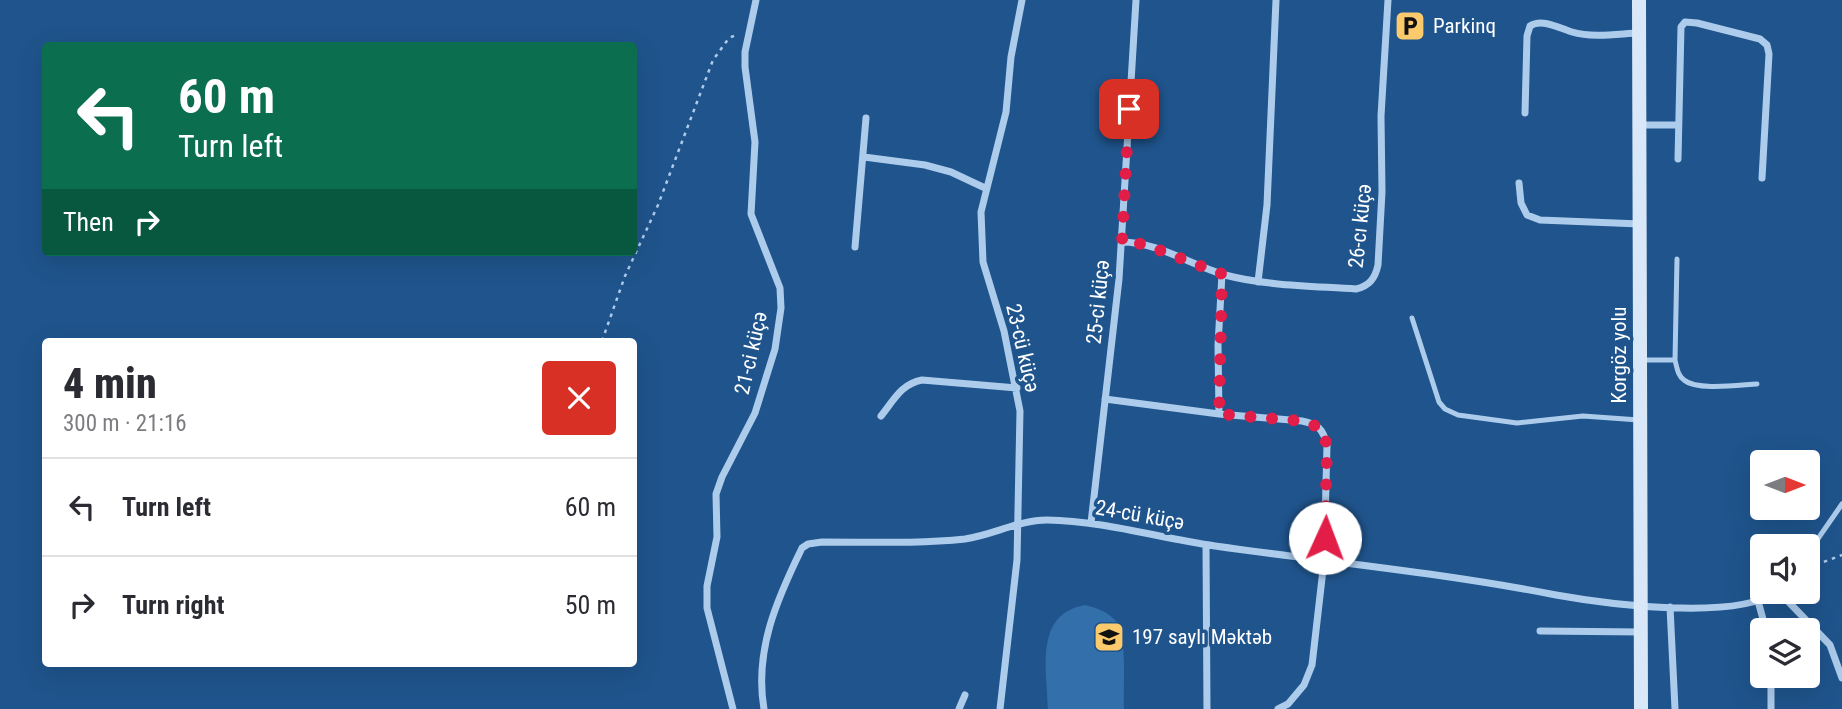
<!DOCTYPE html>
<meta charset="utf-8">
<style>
:root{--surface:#fff;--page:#f2f2f3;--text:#2b2b33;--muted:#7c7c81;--line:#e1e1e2}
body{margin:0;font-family:"Roboto Condensed",sans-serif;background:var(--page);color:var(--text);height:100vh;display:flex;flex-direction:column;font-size:26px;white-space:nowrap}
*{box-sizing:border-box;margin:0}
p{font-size:23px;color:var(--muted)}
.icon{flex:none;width:38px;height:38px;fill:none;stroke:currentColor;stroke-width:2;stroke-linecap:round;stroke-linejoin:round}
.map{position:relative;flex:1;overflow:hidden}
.details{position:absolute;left:42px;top:338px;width:595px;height:329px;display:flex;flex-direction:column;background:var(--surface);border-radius:7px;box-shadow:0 7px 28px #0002}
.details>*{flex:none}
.top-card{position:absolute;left:42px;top:42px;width:595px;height:214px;border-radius:7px;box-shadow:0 7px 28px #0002;background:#0b6e4f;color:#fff;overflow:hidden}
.needle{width:46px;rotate:90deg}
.buttons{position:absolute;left:1750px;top:450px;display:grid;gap:14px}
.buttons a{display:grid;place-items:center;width:70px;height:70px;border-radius:7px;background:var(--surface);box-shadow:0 7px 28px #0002;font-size:35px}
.pin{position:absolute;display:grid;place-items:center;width:60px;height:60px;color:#fff;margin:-30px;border-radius:14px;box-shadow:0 4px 10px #0006}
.me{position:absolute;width:77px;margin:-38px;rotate:2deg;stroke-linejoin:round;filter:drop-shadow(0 0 5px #0008)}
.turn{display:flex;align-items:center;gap:24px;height:147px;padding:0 21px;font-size:32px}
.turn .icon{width:91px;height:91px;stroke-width:2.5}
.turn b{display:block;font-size:49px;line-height:60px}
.then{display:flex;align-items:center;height:66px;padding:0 21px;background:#0003;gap:14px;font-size:26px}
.round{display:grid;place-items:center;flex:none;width:74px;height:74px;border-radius:7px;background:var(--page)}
.head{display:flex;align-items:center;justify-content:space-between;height:119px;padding:0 21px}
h1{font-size:42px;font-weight:800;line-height:52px}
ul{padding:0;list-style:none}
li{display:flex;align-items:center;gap:21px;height:98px;padding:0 21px;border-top:2px solid var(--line)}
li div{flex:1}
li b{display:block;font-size:26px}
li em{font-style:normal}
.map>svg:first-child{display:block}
.grass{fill:#336faa}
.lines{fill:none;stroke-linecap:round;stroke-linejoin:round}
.path{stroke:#adccec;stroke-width:2.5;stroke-dasharray:3.5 5;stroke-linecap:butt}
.service{stroke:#adccec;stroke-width:5}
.minor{stroke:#adccec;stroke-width:7}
.secondary{stroke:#d9e8f9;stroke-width:14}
.route{stroke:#e11d48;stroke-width:12;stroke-dasharray:0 21.6}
.labels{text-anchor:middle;stroke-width:7;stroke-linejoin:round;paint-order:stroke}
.poi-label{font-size:21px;fill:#fff;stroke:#1f548c;text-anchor:start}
.street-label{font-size:21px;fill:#fff;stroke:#1f548c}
</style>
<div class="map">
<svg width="1842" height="709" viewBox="0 0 1842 709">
<rect width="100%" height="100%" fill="#1f548c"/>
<!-- grass -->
<path class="grass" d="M1085,605C1097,608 1106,611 1115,620C1128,635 1123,688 1124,709H1048C1047,669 1034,614 1085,605Z"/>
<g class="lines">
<!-- path -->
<path class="path" d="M602,341L625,276L658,205L713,60L729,38L738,34
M1808,568L1842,555"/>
<!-- service -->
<path class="service" d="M1677,259L1675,360C1677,368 1678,376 1684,380C1697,391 1739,385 1757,384
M1412,318L1439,402L1445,409L1458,415L1517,423L1583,416L1639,420
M1640,360H1675
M1808,553L1842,504"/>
<!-- minor -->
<path class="minor" d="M1525,113L1527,36L1530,26C1542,18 1559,28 1572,32C1592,38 1617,34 1638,33
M1640,125H1678
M864,157L925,165L951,172L985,188
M1678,159L1681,27L1685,22L1697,23L1760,39L1767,45L1769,54L1762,178
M1519,183L1521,203L1527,215L1540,220L1640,224
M1122,242C1157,242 1191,265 1225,275C1267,286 1312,286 1356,289C1369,286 1375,279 1378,265L1382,192L1381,116L1388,0
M855,247L866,118
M1258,282L1267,205L1276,0
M1105,399L1219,414L1302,421C1318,424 1323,429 1327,445L1324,561L1312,665L1304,685L1288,704L1278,709
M1219,414L1218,345L1222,274
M881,416C894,400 901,384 922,380L1017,388
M1091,523L1119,279L1136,0
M1206,545L1207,709
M1779,592L1830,645L1842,678
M1758,601L1766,630
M1670,607L1675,709
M1540,631L1641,632
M1771,676V709
M733,709L707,608V586L717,537L716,494L722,477L755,413L775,349L781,308L780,288L751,214L755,142L745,67V52L756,0
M764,709C754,651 777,599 802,548L808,544L822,542C870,542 918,544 965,539C993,535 1019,520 1047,520C1104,521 1159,538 1215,546C1329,562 1444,573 1556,595C1606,604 1735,621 1776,592
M959,709L965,695
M1000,709L1017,560L1020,411L1004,331L983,262L981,212L1006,112L1011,57L1022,0"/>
<!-- secondary -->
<path class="secondary" d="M1639,0L1641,709"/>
</g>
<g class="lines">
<!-- route -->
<path class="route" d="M1129,109L1122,242L1143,244L1222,274L1219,414L1302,421L1321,428L1327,445L1325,538"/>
</g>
<!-- icons -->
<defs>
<g id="parking-square" transform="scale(1.575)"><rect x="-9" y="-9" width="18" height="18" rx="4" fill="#faca6d" stroke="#1f548c"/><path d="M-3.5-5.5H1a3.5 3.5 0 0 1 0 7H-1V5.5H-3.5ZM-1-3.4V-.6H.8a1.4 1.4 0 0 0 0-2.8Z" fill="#111"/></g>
<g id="school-square" transform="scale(1.575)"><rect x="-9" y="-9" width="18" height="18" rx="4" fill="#faca6d" stroke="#1f548c"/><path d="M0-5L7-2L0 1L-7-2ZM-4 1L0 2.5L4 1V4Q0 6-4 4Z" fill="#111"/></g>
</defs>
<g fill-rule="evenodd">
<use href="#parking-square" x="1410" y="26"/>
<use href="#school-square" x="1109" y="637"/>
</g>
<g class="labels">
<!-- poi labels -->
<g class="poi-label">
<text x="1433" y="33">Parkinq</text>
<text x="1132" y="644">197 saylı Məktəb</text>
</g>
<!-- street labels -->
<g class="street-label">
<text transform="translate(1360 226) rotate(-84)" y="7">26-cı küçə</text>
<text transform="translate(1098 302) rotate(-84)" y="7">25-ci küçə</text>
<text transform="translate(1023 348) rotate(77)" y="7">23-cü küçə</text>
<text transform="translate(751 353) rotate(-77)" y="7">21-ci küçə</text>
<text transform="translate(1619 355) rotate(-90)" y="7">Korgöz yolu</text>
<text transform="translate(1140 515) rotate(10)" y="7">24-cü küçə</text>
</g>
</g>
</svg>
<div class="buttons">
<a><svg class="needle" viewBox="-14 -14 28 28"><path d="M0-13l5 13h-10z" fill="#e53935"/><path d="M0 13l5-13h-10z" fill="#7c7c81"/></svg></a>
<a><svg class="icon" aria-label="sound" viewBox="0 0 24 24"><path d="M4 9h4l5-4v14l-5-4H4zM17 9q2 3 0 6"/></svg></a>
<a><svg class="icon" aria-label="layers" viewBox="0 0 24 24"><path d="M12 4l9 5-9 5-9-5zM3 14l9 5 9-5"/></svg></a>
</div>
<div class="pin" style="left:1129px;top:109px;background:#d93025"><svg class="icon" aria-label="arrive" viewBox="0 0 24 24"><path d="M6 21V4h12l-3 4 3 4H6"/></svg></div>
<svg class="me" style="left:1325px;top:538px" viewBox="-20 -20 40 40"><circle r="19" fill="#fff"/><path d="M0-13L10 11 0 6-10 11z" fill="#e11d48"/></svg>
<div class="top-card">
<div class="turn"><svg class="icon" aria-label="left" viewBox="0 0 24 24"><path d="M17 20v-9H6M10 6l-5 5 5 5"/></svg><div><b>60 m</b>Turn left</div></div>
<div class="then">Then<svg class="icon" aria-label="right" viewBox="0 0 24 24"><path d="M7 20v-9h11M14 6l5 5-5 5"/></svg></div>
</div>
<section class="details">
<div class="head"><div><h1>4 min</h1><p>300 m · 21:16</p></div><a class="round" style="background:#d93025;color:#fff"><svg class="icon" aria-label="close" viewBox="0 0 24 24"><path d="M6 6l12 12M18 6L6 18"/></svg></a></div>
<ul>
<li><svg class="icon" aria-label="left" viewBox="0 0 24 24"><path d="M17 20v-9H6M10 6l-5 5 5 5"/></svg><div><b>Turn left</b></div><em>60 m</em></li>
<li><svg class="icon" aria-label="right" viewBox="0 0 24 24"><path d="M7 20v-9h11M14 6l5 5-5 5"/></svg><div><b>Turn right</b></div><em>50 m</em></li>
</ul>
</section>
</div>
